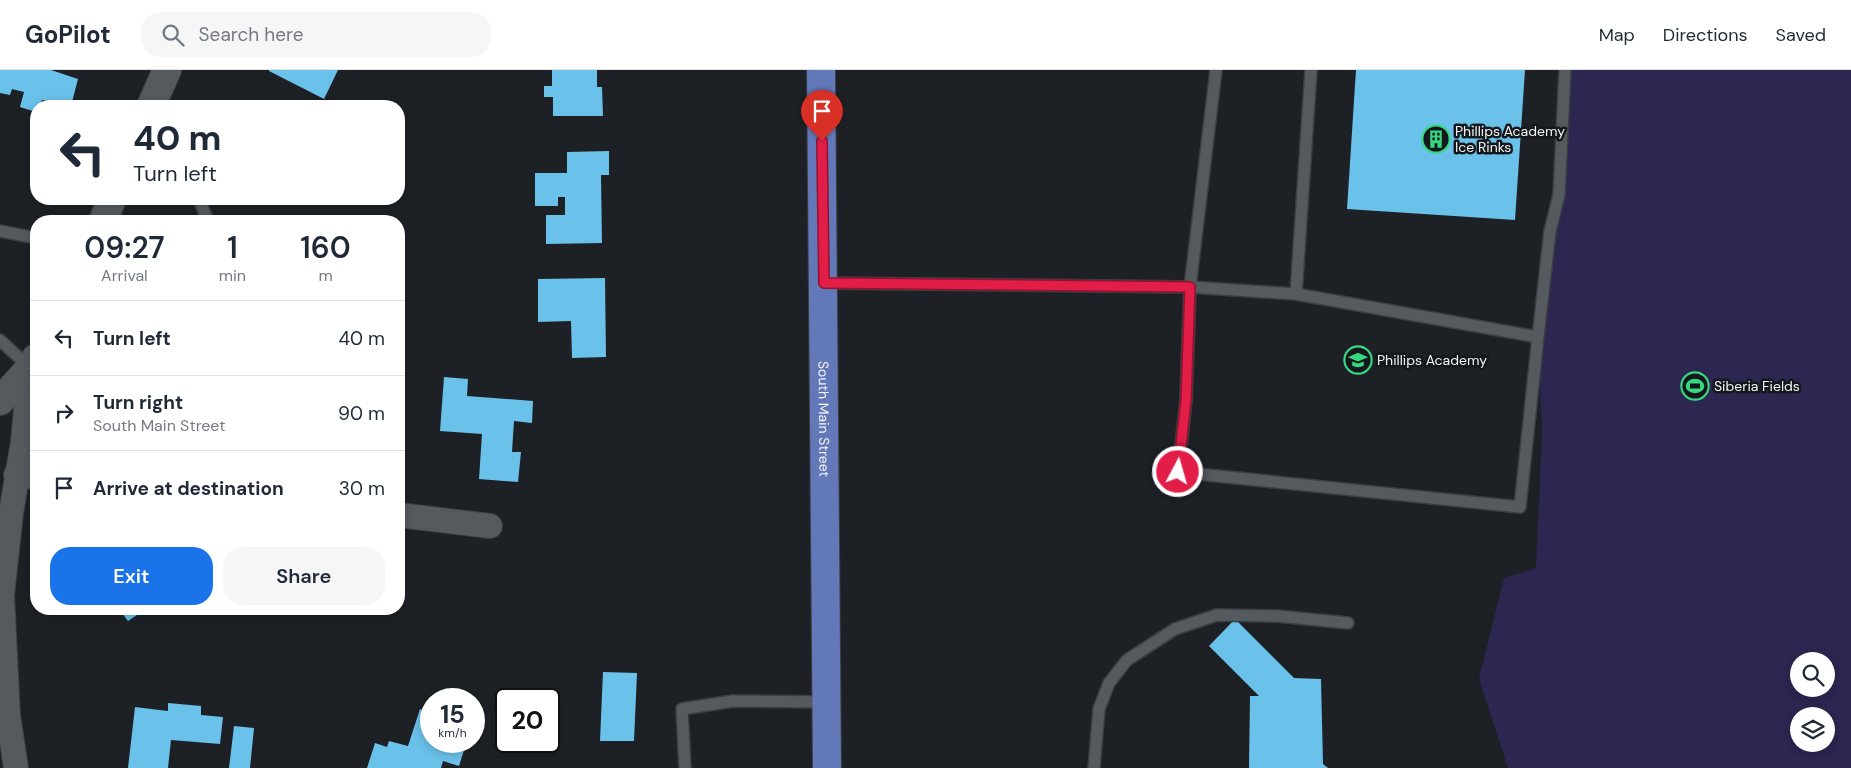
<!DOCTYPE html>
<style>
:root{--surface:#fff;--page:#f6f6f7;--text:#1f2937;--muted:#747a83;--line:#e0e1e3;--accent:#1a73e8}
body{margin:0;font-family:"DM Sans",sans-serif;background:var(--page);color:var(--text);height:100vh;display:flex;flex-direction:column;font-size:19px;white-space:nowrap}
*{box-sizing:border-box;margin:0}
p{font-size:16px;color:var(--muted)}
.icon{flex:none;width:28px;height:28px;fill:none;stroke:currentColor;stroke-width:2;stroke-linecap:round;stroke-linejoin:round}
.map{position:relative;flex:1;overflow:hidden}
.panel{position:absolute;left:30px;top:145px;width:375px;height:400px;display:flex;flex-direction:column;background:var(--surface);border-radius:20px;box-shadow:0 2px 8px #0003}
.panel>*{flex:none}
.guide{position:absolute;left:30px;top:30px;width:375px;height:105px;border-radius:20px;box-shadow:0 2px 8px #0003;background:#fff;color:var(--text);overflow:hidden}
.controls{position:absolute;left:1790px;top:582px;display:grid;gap:10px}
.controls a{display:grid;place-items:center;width:45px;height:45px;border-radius:50%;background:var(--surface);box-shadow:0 2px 8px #0003;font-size:25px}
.speed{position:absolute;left:420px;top:618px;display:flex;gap:10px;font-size:25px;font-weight:700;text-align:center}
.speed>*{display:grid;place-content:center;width:65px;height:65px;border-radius:50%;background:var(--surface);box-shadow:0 2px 8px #0003;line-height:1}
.speed small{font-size:12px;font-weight:400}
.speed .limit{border:2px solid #111;border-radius:8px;background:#fff;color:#111}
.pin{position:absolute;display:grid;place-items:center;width:42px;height:42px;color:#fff;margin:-51px -21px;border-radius:50% 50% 50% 0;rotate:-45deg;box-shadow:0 0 5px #0007}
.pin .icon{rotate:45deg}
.me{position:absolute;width:55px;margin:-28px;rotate:6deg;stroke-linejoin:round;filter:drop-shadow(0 0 4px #0008)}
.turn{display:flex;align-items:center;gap:18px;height:105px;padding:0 20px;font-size:22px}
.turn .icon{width:65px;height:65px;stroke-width:2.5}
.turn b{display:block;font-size:35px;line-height:42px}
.eta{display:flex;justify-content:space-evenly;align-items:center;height:85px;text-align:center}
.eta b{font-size:30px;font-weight:600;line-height:35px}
.cta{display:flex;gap:10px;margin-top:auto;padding:10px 20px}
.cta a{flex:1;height:58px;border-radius:20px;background:var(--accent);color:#fff;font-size:20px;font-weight:600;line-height:58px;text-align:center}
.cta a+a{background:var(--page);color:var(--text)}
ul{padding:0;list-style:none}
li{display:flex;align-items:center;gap:15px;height:75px;padding:0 20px;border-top:1px solid var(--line)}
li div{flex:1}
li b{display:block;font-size:19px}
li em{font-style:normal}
header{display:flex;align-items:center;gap:30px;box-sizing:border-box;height:70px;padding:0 25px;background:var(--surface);border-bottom:1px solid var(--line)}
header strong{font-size:24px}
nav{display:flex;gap:28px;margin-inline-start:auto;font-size:18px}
.search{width:350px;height:45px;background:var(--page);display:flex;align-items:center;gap:12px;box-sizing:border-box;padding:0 18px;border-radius:20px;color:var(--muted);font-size:19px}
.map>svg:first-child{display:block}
.green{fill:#2c2650;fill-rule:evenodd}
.building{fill:#6ac1ea}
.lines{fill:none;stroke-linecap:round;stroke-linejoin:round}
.service-casing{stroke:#3b3e42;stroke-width:14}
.minor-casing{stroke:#3b3e42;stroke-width:26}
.tertiary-casing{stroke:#3b3e42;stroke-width:30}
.primary-casing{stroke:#3b3e42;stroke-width:30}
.service{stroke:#555a5f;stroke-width:11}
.minor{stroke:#555a5f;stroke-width:24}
.tertiary{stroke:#555a5f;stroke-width:28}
.primary{stroke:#6378b8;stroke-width:28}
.route-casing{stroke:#92132f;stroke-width:12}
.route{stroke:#e11d48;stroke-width:9}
.labels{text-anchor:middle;stroke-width:5;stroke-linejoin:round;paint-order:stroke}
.poi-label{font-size:14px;fill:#f2f5f8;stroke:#14181c;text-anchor:start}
.street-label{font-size:14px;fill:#f2f5f8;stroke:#14181c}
</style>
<header>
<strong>GoPilot</strong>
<div class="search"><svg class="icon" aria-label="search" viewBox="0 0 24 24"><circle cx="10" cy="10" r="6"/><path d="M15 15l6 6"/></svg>Search here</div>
<nav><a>Map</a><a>Directions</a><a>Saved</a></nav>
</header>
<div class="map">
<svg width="1851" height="698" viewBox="0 0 1851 698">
<rect width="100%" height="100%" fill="#1d2126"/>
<!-- green -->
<path class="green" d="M1560,0H1851V698H1508L1479,609L1504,508L1536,498L1542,364L1538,267L1550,161ZM1799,591H1826V619H1799ZM1799,646H1826V674H1799Z"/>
<!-- building -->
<path class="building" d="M0,0H51L78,9L71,36L42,30L40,36H36V42L20,37L24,22L12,19L10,25L0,23Z
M269,0H338L324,29L269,1Z
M552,0H597V17H602L603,46H553V27H544V16H552Z
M1356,0H1525L1515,150L1347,139Z
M609,81V105H601L602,173L546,174V145H565V127H558V136H535V103H567V82Z
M605,208L606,287L572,288L571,251L538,252V209Z
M444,307L468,309L467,326L533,331L532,353L514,351L512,382H521L518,412L479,409L482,364L440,361Z
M119,539H146L128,551Z
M1235,549L1294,608L1321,609L1323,694L1328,698H1249L1250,626H1259L1209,576Z
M603,602L637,603L634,671H600Z
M168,633L201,636V645L223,647L220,674L171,670L168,698H128L135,637L168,641Z
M420,639L431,643V671H457L466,674L459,696L443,691L441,698H367L375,673L387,677L389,671L408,676Z
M234,656L254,658L250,698H229Z"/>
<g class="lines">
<!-- service casing -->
<g class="service-casing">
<path id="service" d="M1216,0L1190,217L1186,330L1178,402L1520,437L1538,267
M199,129L208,151
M0,161L36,168
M824,213L1190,217L1296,224L1538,267L1550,161L1559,125L1565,0
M1296,224L1311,0
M0,270L30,298
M685,698L682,639L733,631L827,632
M1094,698L1099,639L1109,613L1127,590L1175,559L1217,545L1277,546L1348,553"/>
</g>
<!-- minor casing -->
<g class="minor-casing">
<path id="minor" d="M16,405L36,407
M399,445L490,456
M16,698L8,645L2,525L11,443L23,372L30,298"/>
</g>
<!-- tertiary casing -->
<g class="tertiary-casing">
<path id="tertiary" d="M151,36L167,0
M103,151L112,129
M0,331L30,298L36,288"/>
</g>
<!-- primary casing -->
<g class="primary-casing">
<g id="primary">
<path id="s1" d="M821,0L827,698"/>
</g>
</g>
<!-- service -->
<use href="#service" class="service"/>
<!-- minor -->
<use href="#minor" class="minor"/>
<!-- tertiary -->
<use href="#tertiary" class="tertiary"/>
<!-- primary -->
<use href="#primary" class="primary"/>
</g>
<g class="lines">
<!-- route casing -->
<g class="route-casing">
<path id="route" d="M822,71L824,213L1190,217L1186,330L1178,402"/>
</g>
<!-- route -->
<use href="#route" class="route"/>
</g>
<!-- icons -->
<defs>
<g id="building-ring" transform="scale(1.4375)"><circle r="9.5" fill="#14181c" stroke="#37d880" stroke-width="1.5"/><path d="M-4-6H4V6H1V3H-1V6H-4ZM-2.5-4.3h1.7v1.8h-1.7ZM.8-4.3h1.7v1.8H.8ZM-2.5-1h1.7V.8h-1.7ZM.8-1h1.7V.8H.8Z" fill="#37d880"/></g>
<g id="school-ring" transform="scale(1.4375)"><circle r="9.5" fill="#14181c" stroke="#37d880" stroke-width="1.5"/><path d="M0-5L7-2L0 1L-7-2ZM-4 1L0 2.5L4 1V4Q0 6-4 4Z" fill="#37d880"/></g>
<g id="stadium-ring" transform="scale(1.4375)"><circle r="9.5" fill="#14181c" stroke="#37d880" stroke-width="1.5"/><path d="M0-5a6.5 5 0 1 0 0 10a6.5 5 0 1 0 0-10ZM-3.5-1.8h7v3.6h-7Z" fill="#37d880"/></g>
</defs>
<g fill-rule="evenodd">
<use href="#building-ring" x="1436" y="69"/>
<use href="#school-ring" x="1358" y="290"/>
<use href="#stadium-ring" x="1695" y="316"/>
</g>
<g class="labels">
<!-- poi labels -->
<g class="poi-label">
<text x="1455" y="66">Phillips Academy<tspan x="1455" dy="16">Ice Rinks</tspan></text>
<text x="1377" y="295">Phillips Academy</text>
<text x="1714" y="321">Siberia Fields</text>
</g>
<!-- street labels -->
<g class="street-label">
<text dy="5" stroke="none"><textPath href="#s1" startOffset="349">South Main Street</textPath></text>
</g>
</g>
</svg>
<div class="controls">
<a><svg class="icon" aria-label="search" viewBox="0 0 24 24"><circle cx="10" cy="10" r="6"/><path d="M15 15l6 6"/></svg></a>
<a><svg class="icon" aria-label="layers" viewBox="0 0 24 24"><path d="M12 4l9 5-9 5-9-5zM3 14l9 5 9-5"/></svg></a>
</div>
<div class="speed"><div>15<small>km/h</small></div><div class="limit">20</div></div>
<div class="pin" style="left:822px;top:71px;background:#d93025"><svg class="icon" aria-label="arrive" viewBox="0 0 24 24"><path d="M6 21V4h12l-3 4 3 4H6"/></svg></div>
<svg class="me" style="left:1178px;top:402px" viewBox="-20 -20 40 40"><circle r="17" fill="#e11d48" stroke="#fff" stroke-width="3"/><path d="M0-11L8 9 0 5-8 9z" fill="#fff"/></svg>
<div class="guide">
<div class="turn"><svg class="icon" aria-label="left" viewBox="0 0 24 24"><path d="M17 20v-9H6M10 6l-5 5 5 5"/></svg><div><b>40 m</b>Turn left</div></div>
</div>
<section class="panel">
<div class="eta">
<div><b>09:27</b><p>Arrival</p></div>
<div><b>1</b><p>min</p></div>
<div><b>160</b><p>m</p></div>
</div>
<ul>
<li><svg class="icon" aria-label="left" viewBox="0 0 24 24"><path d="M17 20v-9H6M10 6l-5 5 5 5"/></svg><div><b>Turn left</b></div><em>40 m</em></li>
<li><svg class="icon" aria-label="right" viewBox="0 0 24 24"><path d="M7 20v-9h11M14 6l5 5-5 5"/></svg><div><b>Turn right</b><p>South Main Street</p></div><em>90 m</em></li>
<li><svg class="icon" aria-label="arrive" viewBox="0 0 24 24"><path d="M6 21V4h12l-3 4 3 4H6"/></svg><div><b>Arrive at destination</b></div><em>30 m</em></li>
</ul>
<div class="cta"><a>Exit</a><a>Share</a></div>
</section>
</div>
